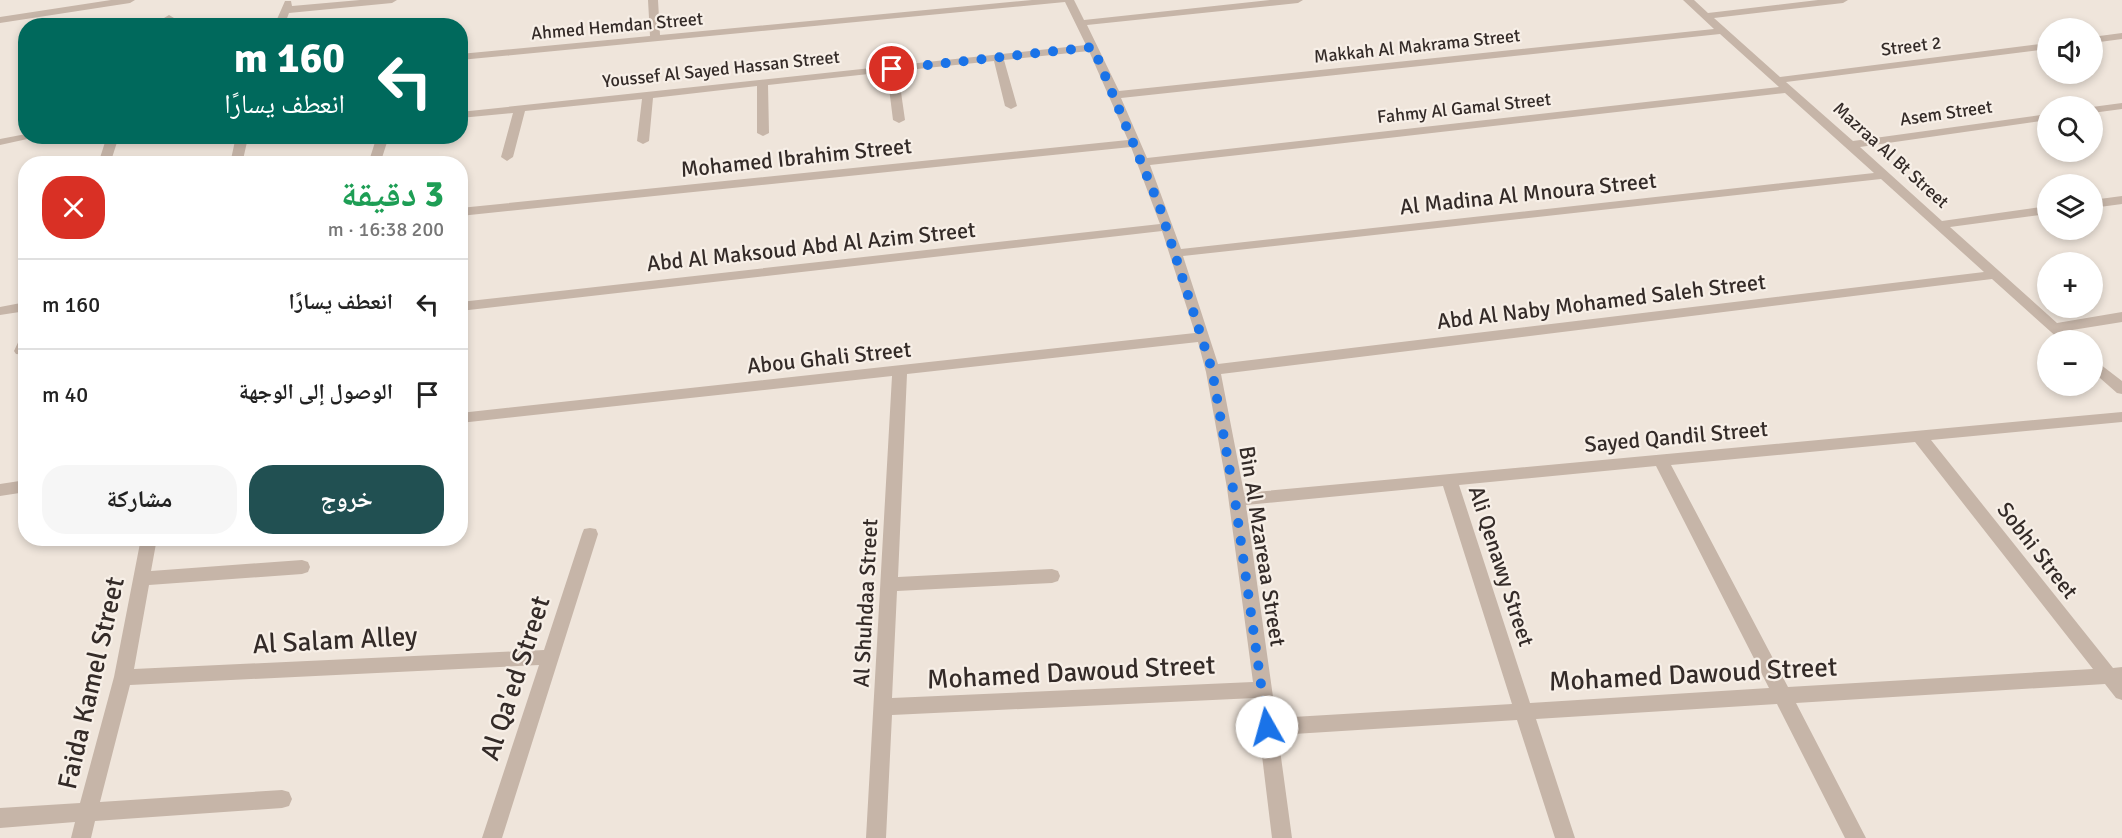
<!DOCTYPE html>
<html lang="ar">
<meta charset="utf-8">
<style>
:root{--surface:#fff;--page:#f6f6f6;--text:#222;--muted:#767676;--line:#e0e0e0;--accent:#215052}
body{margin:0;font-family:Signika,"Noto Naskh Arabic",sans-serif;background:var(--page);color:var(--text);direction:rtl;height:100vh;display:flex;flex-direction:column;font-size:22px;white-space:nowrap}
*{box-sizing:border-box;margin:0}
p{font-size:20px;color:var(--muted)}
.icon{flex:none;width:33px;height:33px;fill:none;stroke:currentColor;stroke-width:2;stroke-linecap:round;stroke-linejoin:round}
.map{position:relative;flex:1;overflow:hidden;direction:ltr}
.side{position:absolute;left:18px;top:156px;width:450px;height:390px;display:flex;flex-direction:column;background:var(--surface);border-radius:24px;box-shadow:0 3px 9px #0003;direction:rtl}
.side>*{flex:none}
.hud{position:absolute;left:18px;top:18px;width:450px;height:126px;border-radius:24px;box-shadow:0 3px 9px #0003;direction:rtl;background:#00695c;color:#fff;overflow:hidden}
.controls{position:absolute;left:2037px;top:18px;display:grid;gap:12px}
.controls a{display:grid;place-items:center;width:66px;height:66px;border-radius:50%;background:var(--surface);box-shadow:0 3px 9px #0003;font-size:30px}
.pin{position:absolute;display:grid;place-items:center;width:51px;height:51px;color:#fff;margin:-26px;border:3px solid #fff;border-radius:50%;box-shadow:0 2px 6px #0007}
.me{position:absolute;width:66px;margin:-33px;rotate:353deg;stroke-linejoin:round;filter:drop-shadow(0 0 4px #0008)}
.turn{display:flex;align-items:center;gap:21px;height:126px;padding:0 24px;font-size:27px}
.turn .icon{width:78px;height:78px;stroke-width:2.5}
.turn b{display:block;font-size:42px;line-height:51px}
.round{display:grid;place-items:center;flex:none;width:63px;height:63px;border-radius:24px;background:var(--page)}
.overview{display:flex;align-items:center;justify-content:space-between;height:102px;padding:0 24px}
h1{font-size:36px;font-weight:700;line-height:45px;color:#1e9e55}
.primary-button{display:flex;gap:12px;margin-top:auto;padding:12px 24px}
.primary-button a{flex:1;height:69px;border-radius:24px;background:var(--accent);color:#fff;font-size:24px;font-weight:700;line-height:69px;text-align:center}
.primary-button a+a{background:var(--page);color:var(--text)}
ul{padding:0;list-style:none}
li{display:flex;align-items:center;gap:18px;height:90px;padding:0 24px;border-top:2px solid var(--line)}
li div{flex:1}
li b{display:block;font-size:22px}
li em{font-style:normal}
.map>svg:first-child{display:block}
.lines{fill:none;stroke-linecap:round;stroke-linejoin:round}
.minor{fill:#c6b5a8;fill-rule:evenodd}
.route{stroke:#1a73e8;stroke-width:10;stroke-dasharray:0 18}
.labels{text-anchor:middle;stroke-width:4.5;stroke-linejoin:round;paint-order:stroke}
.far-street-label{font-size:18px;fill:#342b28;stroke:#f7efe7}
.street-label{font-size:22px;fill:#342b28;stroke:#f7efe7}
.near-street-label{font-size:27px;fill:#342b28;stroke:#f7efe7}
</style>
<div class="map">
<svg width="2122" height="838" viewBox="0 0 2122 838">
<rect width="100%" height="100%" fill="#efe5db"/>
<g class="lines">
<!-- minor -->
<path class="minor" d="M111,0H135L130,3L0,23V17Z
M360,0H397L392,3L289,13L284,26H274L285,1H291L292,6Z
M648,0H658L660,35L1032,0H1074L1084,20L1270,0H1303L1298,3L1087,25L1119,91L1714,29L1683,0H1694L1708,13L1818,0H1848L1843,3L1714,18L1780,77L2048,43V49L1786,82L1853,141L2048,114V120L1860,147L1942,221L2048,206V214L1950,227L2057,323L2122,312V322L2066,331L2075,340H2060L1992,279L1221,374L1244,493L2122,412V422L1931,440L2113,668L2122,667V700L2116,698L2105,684L1796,703L1866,838H1845L1777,704L1536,719L1575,838H1555L1517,720L1278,735L1292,838H1272L1255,698L892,715L886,838H866L892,376L460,423V413L1195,333L1162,231L460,311V302L1160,224L1131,147L460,216V208L1128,140L1089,51L1004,60L1017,106L1011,109L1005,106L994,61L898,71L905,120L899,123L893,120L887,72L768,85L769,133L763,136L757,133V86L653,98L649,141L643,144L637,141L642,99L525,111L513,157L507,161L501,157L513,113L460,118V112L1086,45L1065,2L460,60V54L650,36ZM1720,34L1779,87L1147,158L1121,98ZM1785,93L1874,173L1181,249L1150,165ZM1881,179L1984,272L1218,364L1183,256ZM1198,342L1206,372L1227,488L1253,682L892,698L897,591L1052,583L1058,581L1060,576L1058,571L1052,569L898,577L907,374ZM1915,442L2093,669L1788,687L1671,465ZM1656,466L1769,688L1530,703L1459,485ZM1443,486L1512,704L1276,718L1246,505Z
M169,15L174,18L172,26H162L164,18Z
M2122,33V39L2092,43V37Z
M2122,103V109L2092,113V107Z
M26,134V136H41L0,145V139Z
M107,136H119L110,164H98Z
M236,136H265L247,142L242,164H230Z
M377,136H389L380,164H368Z
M2122,196V204L2092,208V200Z
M26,302V311L0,315V307Z
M26,334V355L16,354L14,351L21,336Z
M2092,358L2122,381V394L2117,393L2092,371Z
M26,480V492L0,496V484Z
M590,528L596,529L598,534L502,838H482L539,665L130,685L100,802L282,790L289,792L292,799L289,806L282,808L95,821L91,838H71L75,822L0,828V808L80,803L114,677L141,538H157L151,571L302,560L308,562L310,567L308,572L302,574L149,585L134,669L544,650L582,534L584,529Z"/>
</g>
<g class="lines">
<!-- route -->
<path class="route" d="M892,69L1093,47L1159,205L1212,370L1235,500L1267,727"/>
</g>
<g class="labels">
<!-- far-street labels -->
<g class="far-street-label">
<text transform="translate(617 26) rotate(-5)" y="6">Ahmed Hemdan Street</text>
<text transform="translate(1417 46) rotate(-6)" y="6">Makkah Al Makrama Street</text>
<text transform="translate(1911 46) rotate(-7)" y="6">Street 2</text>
<text transform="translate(721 69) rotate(-6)" y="6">Youssef Al Sayed Hassan Street</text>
<text transform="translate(1464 108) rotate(-6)" y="6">Fahmy Al Gamal Street</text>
<text transform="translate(1946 113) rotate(-8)" y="6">Asem Street</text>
<text transform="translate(1891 155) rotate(42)" y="6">Mazraa Al Bt Street</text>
</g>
<!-- street labels -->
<g class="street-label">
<text transform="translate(796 157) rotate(-6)" y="8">Mohamed Ibrahim Street</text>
<text transform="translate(1528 193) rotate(-6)" y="8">Al Madina Al Mnoura Street</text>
<text transform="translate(811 246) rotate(-6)" y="8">Abd Al Maksoud Abd Al Azim Street</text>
<text transform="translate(1601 301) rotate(-7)" y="8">Abd Al Naby Mohamed Saleh Street</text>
<text transform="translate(829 357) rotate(-6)" y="8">Abou Ghali Street</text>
<text transform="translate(1676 436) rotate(-5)" y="8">Sayed Qandil Street</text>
<text transform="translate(1263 546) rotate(81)" y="8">Bin Al Mzareaa Street</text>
<text transform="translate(2038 550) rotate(52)" y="8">Sobhi Street</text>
<text transform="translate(1502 566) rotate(72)" y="8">Ali Qenawy Street</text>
<text transform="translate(865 603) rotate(-87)" y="8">Al Shuhdaa Street</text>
</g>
<!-- near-street labels -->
<g class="near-street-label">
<text transform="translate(335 640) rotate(-3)" y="9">Al Salam Alley</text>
<text transform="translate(1071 672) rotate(-3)" y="9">Mohamed Dawoud Street</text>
<text transform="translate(1693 674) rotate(-3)" y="9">Mohamed Dawoud Street</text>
<text transform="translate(515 678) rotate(-72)" y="9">Al Qa'ed Street</text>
<text transform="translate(91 683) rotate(-77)" y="9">Faida Kamel Street</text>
</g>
</g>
</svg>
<div class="controls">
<a><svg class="icon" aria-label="sound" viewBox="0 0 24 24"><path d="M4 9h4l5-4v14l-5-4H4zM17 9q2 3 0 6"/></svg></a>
<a><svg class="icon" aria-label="search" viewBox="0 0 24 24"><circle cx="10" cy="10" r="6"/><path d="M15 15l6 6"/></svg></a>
<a><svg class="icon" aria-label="layers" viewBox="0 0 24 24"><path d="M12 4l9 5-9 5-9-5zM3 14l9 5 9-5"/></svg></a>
<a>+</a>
<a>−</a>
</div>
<div class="pin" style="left:892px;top:69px;background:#d93025"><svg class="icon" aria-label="arrive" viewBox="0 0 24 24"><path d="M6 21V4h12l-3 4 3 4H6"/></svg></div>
<svg class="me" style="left:1267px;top:727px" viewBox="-20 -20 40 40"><circle r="19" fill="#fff"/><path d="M0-13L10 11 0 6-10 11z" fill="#1a73e8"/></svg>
<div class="hud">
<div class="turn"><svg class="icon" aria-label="left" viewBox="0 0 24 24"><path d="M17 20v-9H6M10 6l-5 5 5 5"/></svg><div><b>160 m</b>انعطف يسارًا</div></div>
</div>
<section class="side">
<div class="overview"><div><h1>3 دقيقة</h1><p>200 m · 16:38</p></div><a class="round" style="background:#d93025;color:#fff"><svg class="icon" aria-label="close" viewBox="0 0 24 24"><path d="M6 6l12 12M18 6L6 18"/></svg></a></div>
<ul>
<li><svg class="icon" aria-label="left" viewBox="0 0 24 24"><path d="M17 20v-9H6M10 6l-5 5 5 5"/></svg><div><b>انعطف يسارًا</b></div><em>160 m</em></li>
<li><svg class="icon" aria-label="arrive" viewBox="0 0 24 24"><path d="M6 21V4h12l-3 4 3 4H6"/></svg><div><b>الوصول إلى الوجهة</b></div><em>40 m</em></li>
</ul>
<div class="primary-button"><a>خروج</a><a>مشاركة</a></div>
</section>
</div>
